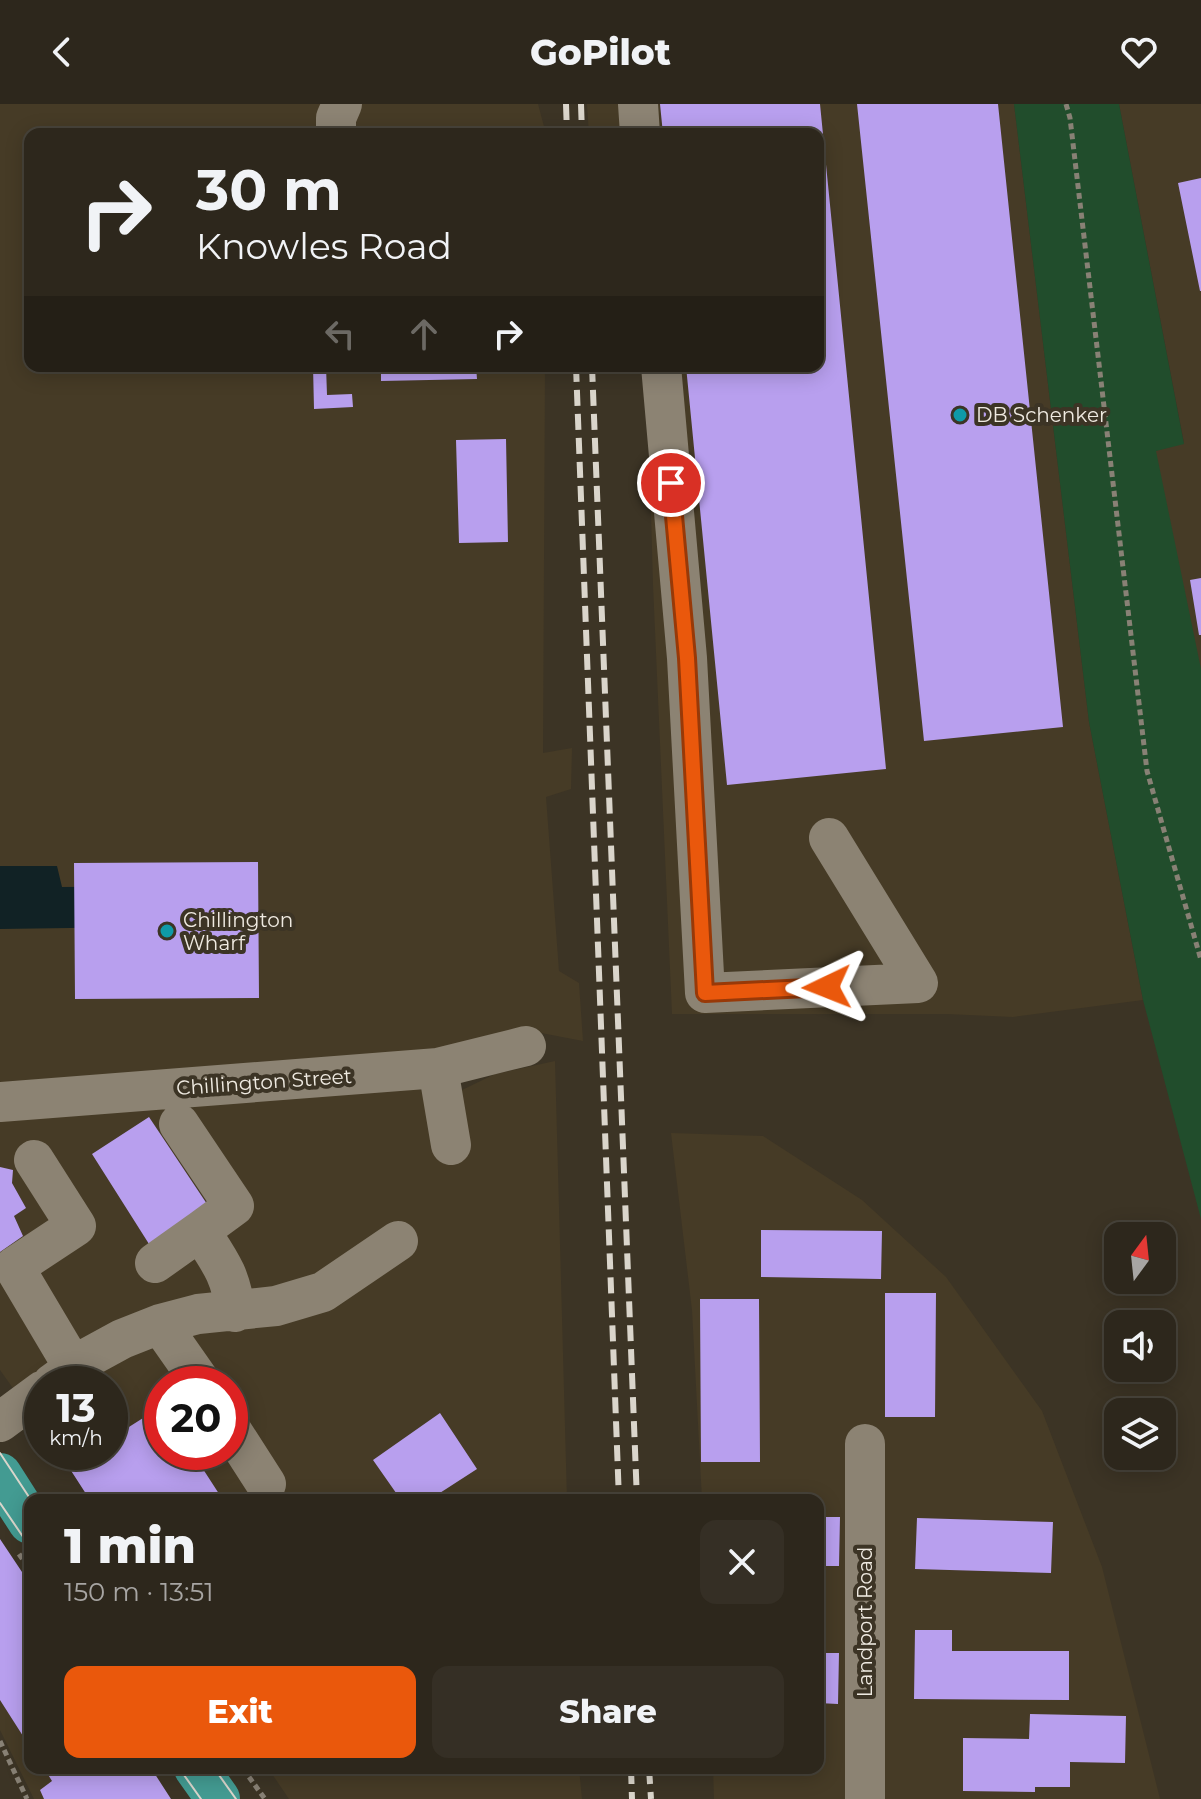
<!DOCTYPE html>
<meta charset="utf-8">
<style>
:root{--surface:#2d271c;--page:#352f25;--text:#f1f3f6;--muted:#a7a5a3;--line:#48443b;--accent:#ea580c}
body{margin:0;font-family:Montserrat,sans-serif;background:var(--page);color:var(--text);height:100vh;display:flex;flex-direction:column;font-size:30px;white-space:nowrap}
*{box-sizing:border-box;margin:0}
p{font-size:26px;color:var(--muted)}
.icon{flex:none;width:44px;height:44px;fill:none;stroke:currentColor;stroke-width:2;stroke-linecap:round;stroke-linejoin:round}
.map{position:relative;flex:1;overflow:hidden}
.drawer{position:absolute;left:24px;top:1390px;width:800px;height:280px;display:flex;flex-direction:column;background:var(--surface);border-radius:16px;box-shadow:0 4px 20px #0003,0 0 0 2px var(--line)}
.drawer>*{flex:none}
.hud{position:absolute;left:24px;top:24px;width:800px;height:244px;border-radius:16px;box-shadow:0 4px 20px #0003,0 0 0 2px var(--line);background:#2d271c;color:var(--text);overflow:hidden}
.needle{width:52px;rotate:15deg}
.controls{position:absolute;left:1104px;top:1118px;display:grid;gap:16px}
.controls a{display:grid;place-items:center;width:72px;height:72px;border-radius:16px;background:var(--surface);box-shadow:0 4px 20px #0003,0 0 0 2px var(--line);font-size:40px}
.speed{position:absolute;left:24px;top:1262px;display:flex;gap:16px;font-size:40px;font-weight:700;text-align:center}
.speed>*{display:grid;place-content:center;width:104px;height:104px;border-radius:50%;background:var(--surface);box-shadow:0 4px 20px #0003,0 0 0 2px var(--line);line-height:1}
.speed small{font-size:20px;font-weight:400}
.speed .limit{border:12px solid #d22;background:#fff;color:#111}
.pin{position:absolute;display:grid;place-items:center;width:68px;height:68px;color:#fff;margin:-34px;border:4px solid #fff;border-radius:50%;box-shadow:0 2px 8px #0007}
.me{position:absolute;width:88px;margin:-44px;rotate:268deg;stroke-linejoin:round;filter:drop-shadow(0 0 6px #0008)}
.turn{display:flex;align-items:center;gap:28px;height:168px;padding:0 40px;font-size:36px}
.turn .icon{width:104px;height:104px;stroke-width:2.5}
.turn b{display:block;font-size:56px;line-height:68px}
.lanes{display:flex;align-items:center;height:76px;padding:0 40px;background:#0003;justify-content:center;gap:40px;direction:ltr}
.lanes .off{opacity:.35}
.round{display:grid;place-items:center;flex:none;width:84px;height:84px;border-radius:16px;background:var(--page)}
.summary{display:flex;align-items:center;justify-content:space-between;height:136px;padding:0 40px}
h1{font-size:48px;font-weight:800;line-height:60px}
.cta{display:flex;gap:16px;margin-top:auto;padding:16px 40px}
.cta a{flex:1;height:92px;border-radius:16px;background:var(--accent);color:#fff;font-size:32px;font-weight:800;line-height:92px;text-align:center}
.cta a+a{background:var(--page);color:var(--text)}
header{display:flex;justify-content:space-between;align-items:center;height:104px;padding:0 40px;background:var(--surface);font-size:36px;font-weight:800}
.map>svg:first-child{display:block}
.built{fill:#463b26;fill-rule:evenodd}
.green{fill:#214d2c}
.water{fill:#112225}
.building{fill:#b89fee}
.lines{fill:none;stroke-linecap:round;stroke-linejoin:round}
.path{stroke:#888175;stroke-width:5;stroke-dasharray:6 4;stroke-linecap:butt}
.minor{stroke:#8c8373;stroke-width:40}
.highway{stroke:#439b92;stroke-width:44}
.tram{stroke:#dad5cb;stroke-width:2}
.rail{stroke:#dad5cb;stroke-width:6;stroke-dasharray:16 8;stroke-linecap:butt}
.route-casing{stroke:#983908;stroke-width:20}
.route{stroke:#ea580c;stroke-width:14}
.culture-dot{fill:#0f9aa8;stroke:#3c3425;stroke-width:3}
.labels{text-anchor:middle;stroke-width:8;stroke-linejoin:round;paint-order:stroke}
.poi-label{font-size:20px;fill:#efeae1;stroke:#3c3425;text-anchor:start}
.street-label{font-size:20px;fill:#efeae1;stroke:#3c3425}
</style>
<header><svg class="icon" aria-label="back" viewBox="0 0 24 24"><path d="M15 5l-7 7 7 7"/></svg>GoPilot<svg class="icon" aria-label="heart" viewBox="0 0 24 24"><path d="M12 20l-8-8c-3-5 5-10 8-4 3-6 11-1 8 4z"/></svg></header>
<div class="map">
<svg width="1201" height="1695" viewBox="0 0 1201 1695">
<rect width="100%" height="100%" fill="#3c3425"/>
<!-- built -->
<path class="built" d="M0,0H538L546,30H30V262H545L543,649L572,644L571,685L546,693L559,867L579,879L583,937L536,928L455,946L0,980Z
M587,0H1014L1089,618L1143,896L1013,913L947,910H672L653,481L647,262H818V30H589Z
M1119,0H1201V572L1155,347L1184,339Z
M555,957L567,1396H90L59,1348H110V1280H42V1325L0,1266V1012L402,979L424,987L462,986L495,970ZM162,1280H230V1348H162Z
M671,1029L763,1032L862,1096L946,1173L1042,1307L1102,1463L1160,1695H714L713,1664H818V1396H702L692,1206Z
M0,1435L30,1480V1664H151L171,1695H34L0,1626Z
M268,1664H579L582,1695H289Z"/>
<!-- green -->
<path class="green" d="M1014,0H1119L1184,340L1156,347L1201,565V1115L1143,896L1089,618Z"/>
<!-- water -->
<path class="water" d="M0,762H57L62,783L208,782L209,822L0,825Z"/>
<!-- building -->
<path class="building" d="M660,0H820L886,665L727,681L686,262H818V30H663Z
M857,0H998L1063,623L924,637Z
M499,25H545L546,30H499Z
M1201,74V187H1200L1178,79Z
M313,262H326L327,291L352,290L353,303L314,305Z
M381,262H476L477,275L381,277Z
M506,335L508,438L459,439L456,336Z
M1201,474V531H1199L1190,476Z
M258,758L259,894L75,895L74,759Z
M149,1013L209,1103L149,1140L92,1050Z
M0,1063L13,1066L12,1079L26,1104L14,1112L23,1132L0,1148Z
M761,1126L882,1127L881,1175L761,1173Z
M885,1189H936L935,1313H885Z
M700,1195H759L760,1358H701Z
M162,1302V1348H192L223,1396H90L68,1362L90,1348H110V1335Z
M440,1309L477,1365L429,1396H401L373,1356Z
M818,1413H840L839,1462H818Z
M917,1414L1053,1418L1051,1469L915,1465Z
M0,1435L30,1480V1643L0,1596Z
M915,1526H952V1547H1069V1596L914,1595Z
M818,1549H839L838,1600L818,1599Z
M1030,1610L1126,1612L1125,1659L1070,1658V1683H1035V1688L963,1687V1634L1029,1635Z
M44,1664H151L171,1695H44L40,1686L52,1677Z
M335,1664H352L341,1672Z"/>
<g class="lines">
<!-- path -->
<path class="path" d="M1066,0L1070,14L1147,667L1201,856
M19,1450L30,1466
M0,1637L27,1695
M249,1673L265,1695"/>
<!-- minor -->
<path class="minor" d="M638,0L640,30
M336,30V14L342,0
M661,262L687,554L705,889L918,879L829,734
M438,964L451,1041
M0,998L438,964L526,942
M179,1020L234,1102L200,1127C219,1156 232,1172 235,1208
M34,1056L76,1122L14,1163L74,1264
M155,1159L200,1127
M160,1220L202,1280
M52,1280L89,1253L122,1235L160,1220L198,1210L276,1202L323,1188L398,1137
M0,1318L42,1287
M230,1324L266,1380
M865,1695V1340"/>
<!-- highway -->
<path class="highway" d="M0,1371L30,1418
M196,1664L218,1695"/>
<!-- tram -->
<path class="tram" d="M0,1349L31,1396
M0,1399L30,1443
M179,1664L201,1695
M214,1664L236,1695"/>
<!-- rail -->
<path class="rail" d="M566,0L567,30
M581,0L582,30
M576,262L619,1396
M592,262L637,1396
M631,1664L632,1695
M649,1664L651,1695"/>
</g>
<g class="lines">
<!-- route casing -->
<g class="route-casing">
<path id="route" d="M671,379L687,554L705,889L827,883"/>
</g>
<!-- route -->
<use href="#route" class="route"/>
</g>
<!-- markers -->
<g class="culture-dot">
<circle cx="960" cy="311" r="8"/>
<circle cx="167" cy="827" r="8"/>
</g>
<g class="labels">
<!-- poi labels -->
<g class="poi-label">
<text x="976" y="318">DB Schenker</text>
<text x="183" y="823">Chillington<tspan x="183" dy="23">Wharf</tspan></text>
</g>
<!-- street labels -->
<g class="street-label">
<text transform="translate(264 978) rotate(-4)" y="7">Chillington Street</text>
<text transform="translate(865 1518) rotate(-90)" y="7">Landport Road</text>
</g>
</g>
</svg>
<div class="controls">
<a><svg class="needle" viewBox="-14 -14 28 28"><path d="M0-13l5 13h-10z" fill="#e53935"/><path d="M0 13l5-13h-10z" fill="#a7a5a3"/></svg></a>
<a><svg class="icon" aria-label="sound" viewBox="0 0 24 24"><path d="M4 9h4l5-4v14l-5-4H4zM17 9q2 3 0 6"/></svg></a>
<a><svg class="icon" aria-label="layers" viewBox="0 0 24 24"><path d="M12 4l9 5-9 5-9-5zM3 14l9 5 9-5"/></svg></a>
</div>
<div class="speed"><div>13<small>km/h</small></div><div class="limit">20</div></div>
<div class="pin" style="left:671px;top:379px;background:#d93025"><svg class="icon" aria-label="arrive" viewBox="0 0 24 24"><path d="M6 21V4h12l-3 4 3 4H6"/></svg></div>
<svg class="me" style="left:827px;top:883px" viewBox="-20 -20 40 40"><path d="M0-17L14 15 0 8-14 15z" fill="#ea580c" stroke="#fff" stroke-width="4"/></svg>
<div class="hud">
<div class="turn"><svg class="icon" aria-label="right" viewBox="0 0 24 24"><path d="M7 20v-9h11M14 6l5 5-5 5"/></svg><div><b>30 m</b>Knowles Road</div></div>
<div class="lanes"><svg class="icon off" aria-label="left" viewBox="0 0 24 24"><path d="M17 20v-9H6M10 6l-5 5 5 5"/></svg><svg class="icon off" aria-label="ahead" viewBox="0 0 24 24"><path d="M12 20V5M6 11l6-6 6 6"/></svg><svg class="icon" aria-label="right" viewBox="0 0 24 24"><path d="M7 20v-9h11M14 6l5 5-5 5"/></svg></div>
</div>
<section class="drawer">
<div class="summary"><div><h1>1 min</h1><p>150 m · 13:51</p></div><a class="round"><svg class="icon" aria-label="close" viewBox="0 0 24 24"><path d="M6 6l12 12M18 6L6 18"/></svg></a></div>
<div class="cta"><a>Exit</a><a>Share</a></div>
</section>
</div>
